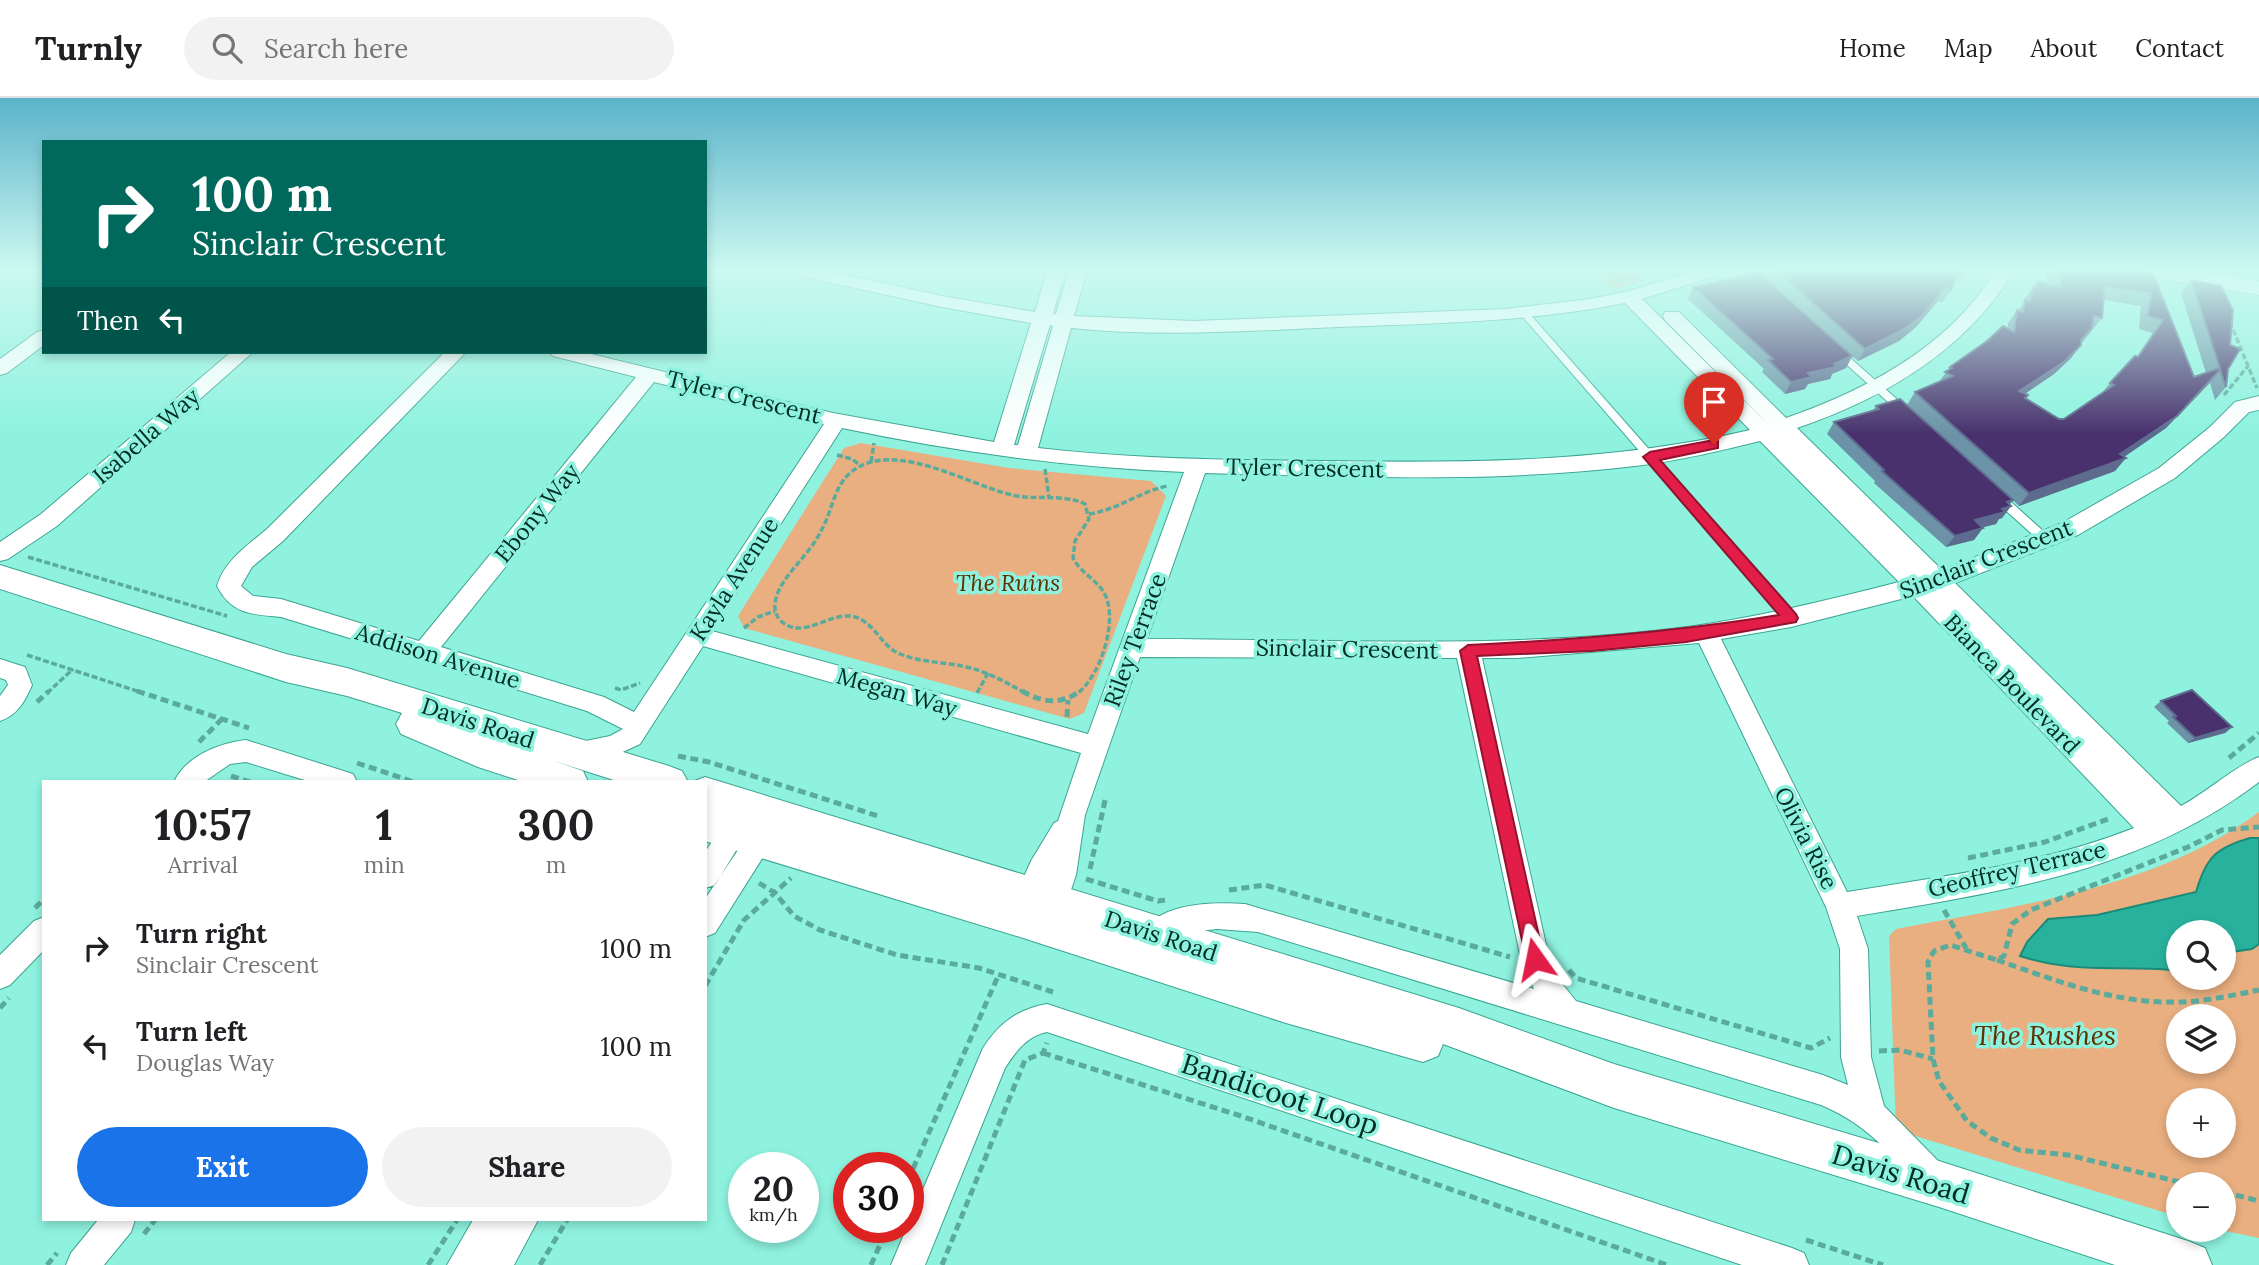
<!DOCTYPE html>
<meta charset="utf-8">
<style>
:root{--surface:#fff;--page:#f2f2f2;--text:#202124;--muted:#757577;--line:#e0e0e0;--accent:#1a73e8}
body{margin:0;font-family:Lora,serif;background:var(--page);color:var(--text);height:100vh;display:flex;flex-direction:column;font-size:26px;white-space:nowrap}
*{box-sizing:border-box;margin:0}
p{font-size:23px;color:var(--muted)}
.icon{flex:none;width:38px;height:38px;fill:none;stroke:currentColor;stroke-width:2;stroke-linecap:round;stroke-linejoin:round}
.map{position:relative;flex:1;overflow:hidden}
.details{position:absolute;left:42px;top:682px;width:665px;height:441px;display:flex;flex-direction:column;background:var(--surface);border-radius:0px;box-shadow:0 4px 10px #0003}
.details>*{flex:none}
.banner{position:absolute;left:42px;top:42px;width:665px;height:214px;border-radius:0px;box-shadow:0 4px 10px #0003;background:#00695c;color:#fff;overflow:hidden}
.fabs{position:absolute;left:2166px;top:822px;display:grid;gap:14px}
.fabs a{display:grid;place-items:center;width:70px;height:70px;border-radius:50%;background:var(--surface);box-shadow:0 4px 10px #0003;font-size:35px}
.speed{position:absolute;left:728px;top:1054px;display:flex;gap:14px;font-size:35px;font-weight:700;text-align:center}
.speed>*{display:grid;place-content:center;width:91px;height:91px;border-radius:50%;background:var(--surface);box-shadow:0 4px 10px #0003;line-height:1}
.speed small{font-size:18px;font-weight:400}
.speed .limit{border:10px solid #d22;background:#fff;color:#111}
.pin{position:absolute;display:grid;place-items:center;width:60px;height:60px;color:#fff;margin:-72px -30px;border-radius:50% 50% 50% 0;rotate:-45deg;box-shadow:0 0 7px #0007}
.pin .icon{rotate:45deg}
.me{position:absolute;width:77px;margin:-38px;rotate:348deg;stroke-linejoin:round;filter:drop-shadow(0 0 5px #0008)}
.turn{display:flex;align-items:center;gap:24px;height:147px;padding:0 35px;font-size:32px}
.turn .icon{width:91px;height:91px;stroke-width:2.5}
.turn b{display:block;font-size:49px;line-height:60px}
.then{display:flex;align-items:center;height:66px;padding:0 35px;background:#0003;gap:14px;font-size:26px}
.eta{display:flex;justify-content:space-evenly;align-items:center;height:119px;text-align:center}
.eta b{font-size:42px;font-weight:800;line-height:49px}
.action{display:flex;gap:14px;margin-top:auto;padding:14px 35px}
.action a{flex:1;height:80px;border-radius:42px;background:var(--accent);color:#fff;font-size:28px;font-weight:800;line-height:80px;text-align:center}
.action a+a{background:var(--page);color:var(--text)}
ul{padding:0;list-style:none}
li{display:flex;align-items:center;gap:21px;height:98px;padding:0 35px}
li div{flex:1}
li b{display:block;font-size:26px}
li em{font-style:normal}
header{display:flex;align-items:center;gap:42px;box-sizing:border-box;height:98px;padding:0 35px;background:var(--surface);border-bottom:2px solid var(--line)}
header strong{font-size:33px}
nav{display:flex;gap:38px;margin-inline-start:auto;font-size:24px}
.search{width:490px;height:63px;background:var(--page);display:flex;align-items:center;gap:18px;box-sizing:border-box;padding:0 24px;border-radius:38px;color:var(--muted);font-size:26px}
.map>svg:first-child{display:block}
.green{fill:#e9af80;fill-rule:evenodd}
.water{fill:#28b29d;stroke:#1c8a79;stroke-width:2}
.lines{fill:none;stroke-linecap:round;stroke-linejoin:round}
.service-casing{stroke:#3ca492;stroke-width:2}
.minor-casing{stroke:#3ca492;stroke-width:2}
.tertiary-casing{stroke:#3ca492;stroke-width:1}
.secondary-casing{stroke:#3ca492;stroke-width:2}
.path-far1{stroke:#5bab9c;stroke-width:3.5;stroke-dasharray:6 2.5;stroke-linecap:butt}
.path{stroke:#5bab9c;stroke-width:5;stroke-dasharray:8 4.5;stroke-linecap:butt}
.service{fill:#fff;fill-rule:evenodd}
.minor{fill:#fff;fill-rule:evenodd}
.tertiary{fill:#fff;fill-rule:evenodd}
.secondary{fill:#fff;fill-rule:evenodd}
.wall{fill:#6b92a6;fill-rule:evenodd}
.shaded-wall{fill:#5d6b8e}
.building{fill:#48316c;stroke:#5d6b8e;stroke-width:2;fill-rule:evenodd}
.route{fill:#e11d48;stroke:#92132f;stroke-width:2}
.labels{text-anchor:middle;stroke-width:7;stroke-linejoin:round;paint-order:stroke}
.street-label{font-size:23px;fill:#002c25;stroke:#8ef2df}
.park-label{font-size:23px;font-style:italic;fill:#5f3100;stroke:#8ef2df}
.near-park-label{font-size:28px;font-style:italic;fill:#5f3100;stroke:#8ef2df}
.near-street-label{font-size:28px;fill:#002c25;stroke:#8ef2df}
</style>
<header>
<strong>Turnly</strong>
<div class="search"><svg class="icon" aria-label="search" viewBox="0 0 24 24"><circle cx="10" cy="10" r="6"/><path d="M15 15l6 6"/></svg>Search here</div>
<nav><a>Home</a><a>Map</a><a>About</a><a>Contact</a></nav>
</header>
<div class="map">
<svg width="2259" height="1167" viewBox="0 0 2259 1167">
<rect width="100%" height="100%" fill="#8ef2df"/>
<!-- green -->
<path class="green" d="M1596,173H1636L1646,183L1614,191Z
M861,345L1009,370L1151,383L1166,398L1084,615L1070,621L744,530L738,518L844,350Z
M2259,714V1140L2221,1132H2224V1087H2179V1119L1896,1032L1889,838L1896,831C2019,807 2155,791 2259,714ZM2179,835H2224V880H2179ZM2179,919H2224V964H2179ZM2179,1003H2224V1048H2179Z"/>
<!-- water -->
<path class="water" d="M2250,740H2259V846L2252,851L2224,855V835H2179V869L2173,872C2118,867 2075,876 2020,858L2027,844L2048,821L2097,817L2196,794C2206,760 2215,750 2250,740Z"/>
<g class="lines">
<!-- service casing -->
<g class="service-casing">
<path id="service" d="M1525,213L1528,214L1795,517L1797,520L1795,523H1787L1522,218L1520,216Z
M1837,250L1840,251L1908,311V315H1900L1834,255V251Z
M1998,395L2002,396L2050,439L2052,442L2050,445H2042L1994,402L1993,399Z"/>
</g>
<!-- minor casing -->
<g class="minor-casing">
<path id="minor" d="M793,173H826L942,198L1035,214L1047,173H1065L1053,216H1056L1069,173H1087L1074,218L1194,223L1506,211L1590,201L1629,193L1695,173H1721L1718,177L1642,201L1768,326L1665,222L1663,218L1665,214H1679L1786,320C1852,297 1919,264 1966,212C1977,200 1986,186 1996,173H2014C1965,253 1885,300 1797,330L1942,472L2062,425L2159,370L2210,329L2235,304L2259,298V312L2249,314L2224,339L2175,380L2078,437L1955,485L2181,708C2206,695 2235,668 2259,659V684C2141,774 2000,794 1857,818L1868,851L1871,959L1884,1008L1942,1067L1947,1078L1942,1089L1931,1094C1911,1086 1899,1065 1884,1050C1866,1031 1845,1017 1821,1007L1258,834L1217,831L1188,834L1153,853L1143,849L1139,840C1155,804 1212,804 1245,806L1534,891L1521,861L1457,560L1140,559L1085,717L1076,777L1059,827L1049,831L1039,827L1035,818L1036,813L1034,819L1024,823L1014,819L1010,810L1031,763L1054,725L1058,723L1081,655L703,548L640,646L614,658L575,665L566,661L562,654L566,647L610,638L623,631L587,613L281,519C252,516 232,517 217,488C224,463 248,447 267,431L445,254H466L283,443L252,469L241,488L253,498L281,501L419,543L636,279L553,258L550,254H583L833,315L994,344L1031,225L942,209L796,177ZM1625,205L1750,332C1609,365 1467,365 1323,363C1228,362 1133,361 1038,350L1071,230C1160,239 1250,233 1338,229C1435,225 1530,224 1625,205ZM1050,227L1053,228L1018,347H1014ZM654,284L824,326L634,614L604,599L441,549ZM842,330C955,354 1068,369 1184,374L1088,636L712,533ZM1760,343L1899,484C1829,502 1759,519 1687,529C1511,552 1324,541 1147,541L1205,375C1348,379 1493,385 1635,368C1678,363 1719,353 1760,343ZM1913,498L2134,730C2043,766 1944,778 1847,794L1721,541L1791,529ZM1699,545L1826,809L1840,851L1841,959L1848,987L1823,977L1576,903L1560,883L1549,860L1482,560H1517Z
M44,232V247L7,275L0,277V261L37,234Z
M231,254H253L57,428L8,461L0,463V444L41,416Z
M0,561L25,569L32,587C25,603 18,617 0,623V598L8,587L6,582L0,580Z
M246,642L353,676L357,684H311L246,664L230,666L204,684H174C186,658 219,645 246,642Z
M741,712L750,715L754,723L715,787L705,790V754L732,715Z
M768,717L777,721L781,729L777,737L715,835L705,839V801L759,721Z
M44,819V852L10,887L0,891V857L34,823Z
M1047,906L1792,1150L1804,1155L1809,1167H1742L1047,934C1027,938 1016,953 1005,970L925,1167H891L983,950C999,925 1018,911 1047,906Z
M98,1122H135L131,1134L104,1167H66L71,1155Z
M473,1122H538L514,1167H447Z"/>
</g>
<!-- tertiary casing -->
<g class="tertiary-casing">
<path id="tertiary" d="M2147,173H2199L2259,183V197L2159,180L2151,178Z"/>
</g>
<!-- secondary casing -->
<g class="secondary-casing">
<path id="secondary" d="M0,467L286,556L347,570L669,668L682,673L688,684H620L554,663L583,673L588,684H524L478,669L401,636L396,626L402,615L347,598L286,584L0,491Z
M705,679L1459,910L1614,966L1939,1063L2188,1143L2205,1150L2212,1167H2115L1939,1109L1614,1010L1443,946L1438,958L1423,964L1286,925L1020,839L705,743V684H692Z"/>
</g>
<!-- path-far1 -->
<path class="path-far1" d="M1615,173L1622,184
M2230,224L2257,290
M2224,297L2248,268
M837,357L852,361L861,368
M871,364L874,345
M1045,371L1049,400
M1089,416C1117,412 1139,394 1167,388
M28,459L227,518
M744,530L758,519L775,513
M27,557L143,595
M615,590L621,592L640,585
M47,595L73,571
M977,595L988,575
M1025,595C1004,583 986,573 962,568C942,564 919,564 900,556C880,548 874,521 850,518C827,516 800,543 780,522C766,506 784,482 794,470C804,458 815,446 822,431C832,413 834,389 850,375C892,339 968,387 1012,397C1037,403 1062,395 1085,406L1089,421L1075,443L1073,460C1080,474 1094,480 1103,493C1120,519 1101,577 1078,595"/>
<!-- path -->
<path class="path" d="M137,593L249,630
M1022,593C1043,605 1060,607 1080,593
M37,604L49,593
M1067,619L1068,602
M199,644L222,621
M678,658L709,664L878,718
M2229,660L2259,635
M357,665L414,684
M231,678L250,684
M1968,760L2045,744L2111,720
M1090,771L1106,698
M1086,781L1158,803L1165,802
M759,785L775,795L794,818L820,832L897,857L979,870L1053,894
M1229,792L1265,787L1510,859
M35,810L44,801
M1944,812L1966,850
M1997,862C2052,881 2109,904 2169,904C2199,905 2229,898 2259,892
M1569,872L1576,880L1811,950L1830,940
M705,888L744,822L791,780
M0,910L9,900
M1879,953L1900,952L1933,961
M1043,955L1241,1018L1667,1167
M908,1082L999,876
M2192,1087L2068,1057L2019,1052L1991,1040L1967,1023L1939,983L1933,961L1928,864L1934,853L1950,847L1997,862L2004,858L2012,826L2031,812L2188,749L2222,732L2259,729
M2224,1094L2259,1103
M144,1136L155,1122
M1806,1142L1883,1167
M47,1167L57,1155
M428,1167L457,1122
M540,1167L567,1122
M871,1167L888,1129
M942,1167L1025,962L1043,955L1047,945"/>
<!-- service -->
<use href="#service" class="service"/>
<!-- minor -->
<use href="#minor" class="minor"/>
<!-- tertiary -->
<use href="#tertiary" class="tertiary"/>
<!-- secondary -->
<use href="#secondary" class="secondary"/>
</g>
<!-- wall -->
<path class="wall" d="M1763,173H1969L1964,181L1956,180L1951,192L1943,204L1938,203L1916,229L1899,243L1858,263L1852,258L1846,270L1832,276L1830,281L1808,286L1805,291L1785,296L1762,274L1764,271L1688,201L1693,189L1761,176Z
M2045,173H2142L2194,279L2206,275L2181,195L2191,182L2228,271L2226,289L2215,302L2210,285L2166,330L2124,359L2115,373L2019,408L2013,402L2009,407L2011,408L2002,420L1999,421L1996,426L1982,429L1974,442L1946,449L1874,385L1875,383L1827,336L1834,324L1873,313L1876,308L1907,307L1915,294L1939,284L1950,269L2008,230V225L2017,212L2018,213L2024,205V202L2037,183L2048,186ZM2104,202L2141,208L2139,231L2153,235L2137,259L2110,285L2102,295L2064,321H2059L2026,300L2025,296L2054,276L2071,260L2081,246L2102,220Z
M2161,603L2232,629L2225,635L2188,645L2167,625L2169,623L2154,609Z"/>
<!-- shaded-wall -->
<path class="shaded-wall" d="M1945,190L1938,203L1916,229L1899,243L1858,263L1865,251Z
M2081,247L2071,260L2054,276L2010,305L2019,293Z
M1852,258L1846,270L1832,276L1830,281L1808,286L1805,291L1785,296L1791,284L1808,275L1834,266Z
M2220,272L2166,330L2118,363L2126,360L2115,373L2019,408L2029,395L2120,356Z
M2013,402L2007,410L2011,408L2002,420L1999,421L1996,426L1966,434L1975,422Z
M1983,430L1974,442L1946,449L1955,438Z
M2232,629L2225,635L2188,645L2195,640Z"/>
<!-- building -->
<path class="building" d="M1753,173H1757L1852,258L1834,266L1836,269L1808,275L1812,279L1791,284L1768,262L1773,261L1693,189L1743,178Z
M1777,173H1959L1951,192L1945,190L1924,216L1906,230L1865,251Z
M2057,173H2142L2153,175L2194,279L2220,270L2191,182L2221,188L2233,212L2230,247L2240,251L2228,271L2226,289L2220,272L2177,318L2120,356L2126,360L2029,395L1915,294L1953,278L1945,274L1952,270L1950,269L1987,243L2003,228L2014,234L2017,212L2023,214L2025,202L2030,204L2033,189L2036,190L2037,183L2061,189ZM2105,189L2151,195L2148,218L2163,222L2138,259L2135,258L2110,285L2114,287L2064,321H2059L2025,300L2028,297L2019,293L2064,264L2081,247V242L2092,230L2094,218L2102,220Z
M1900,301L2013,402L2007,404L2011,408L2002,411L2005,414L1975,422L1983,430L1955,438L1882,373L1884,372L1834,324L1879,311L1876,308Z
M2192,592L2232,629L2195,640L2173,619L2176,618L2161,603Z"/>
<!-- sky -->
<linearGradient id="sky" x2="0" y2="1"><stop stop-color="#5bb3ca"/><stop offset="0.51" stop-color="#ccf9f1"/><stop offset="1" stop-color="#ccf9f1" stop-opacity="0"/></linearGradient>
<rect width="2259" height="336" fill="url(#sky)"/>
<!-- route -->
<path class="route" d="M1714,342L1718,343V350L1660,362L1796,516L1798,520L1796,524L1686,544L1592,553L1477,558L1544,861L1542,867L1535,869L1528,867L1526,861L1460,553L1468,547C1573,542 1674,534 1779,517L1643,359L1650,354Z"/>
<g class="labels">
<!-- street labels -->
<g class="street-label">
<text transform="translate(744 299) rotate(14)" y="8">Tyler Crescent</text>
<text transform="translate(146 338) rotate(-41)" y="8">Isabella Way</text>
<text transform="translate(1305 370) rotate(1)" y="8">Tyler Crescent</text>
<text transform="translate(537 415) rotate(-51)" y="8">Ebony Way</text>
<text transform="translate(1986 461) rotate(-21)" y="8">Sinclair Crescent</text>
<text transform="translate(734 481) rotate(-57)" y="8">Kayla Avenue</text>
<text transform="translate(1135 542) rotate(-70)" y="8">Riley Terrace</text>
<text transform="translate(1347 551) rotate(1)" y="8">Sinclair Crescent</text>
<text transform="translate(438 558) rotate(17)" y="8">Addison Avenue</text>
<text transform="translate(2012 586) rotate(46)" y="8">Bianca Boulevard</text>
<text transform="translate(897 594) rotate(16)" y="8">Megan Way</text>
<text transform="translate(478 625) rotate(18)" y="8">Davis Road</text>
<text transform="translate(1806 740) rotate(63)" y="8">Olivia Rise</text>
<text transform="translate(2017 771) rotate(-13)" y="8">Geoffrey Terrace</text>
<text transform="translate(1161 838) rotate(18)" y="8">Davis Road</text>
</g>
<!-- park labels -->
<g class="park-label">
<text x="1008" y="493">The Ruins</text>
</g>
<!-- near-park labels -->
<g class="near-park-label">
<text x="2045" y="947">The Rushes</text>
</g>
<!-- near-street labels -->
<g class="near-street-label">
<text transform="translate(1280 996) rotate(18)" y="10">Bandicoot Loop</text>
<text transform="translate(1901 1076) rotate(17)" y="10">Davis Road</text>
</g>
</g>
</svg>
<div class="fabs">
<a><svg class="icon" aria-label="search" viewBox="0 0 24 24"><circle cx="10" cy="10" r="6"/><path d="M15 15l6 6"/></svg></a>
<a><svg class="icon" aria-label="layers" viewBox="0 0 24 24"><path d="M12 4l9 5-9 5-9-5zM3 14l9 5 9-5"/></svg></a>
<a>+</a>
<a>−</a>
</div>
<div class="speed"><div>20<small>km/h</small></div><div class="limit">30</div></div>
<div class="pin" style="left:1714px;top:346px;background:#d93025"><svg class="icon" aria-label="arrive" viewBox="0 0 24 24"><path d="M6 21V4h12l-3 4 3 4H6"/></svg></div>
<svg class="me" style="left:1535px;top:861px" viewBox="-20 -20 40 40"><path d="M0-17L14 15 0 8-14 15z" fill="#e11d48" stroke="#fff" stroke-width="4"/></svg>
<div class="banner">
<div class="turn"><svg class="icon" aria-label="right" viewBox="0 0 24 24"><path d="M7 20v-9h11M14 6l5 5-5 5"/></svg><div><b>100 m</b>Sinclair Crescent</div></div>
<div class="then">Then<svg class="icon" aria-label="left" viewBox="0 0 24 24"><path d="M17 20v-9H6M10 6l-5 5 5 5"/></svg></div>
</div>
<section class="details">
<div class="eta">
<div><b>10:57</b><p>Arrival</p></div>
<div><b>1</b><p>min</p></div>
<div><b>300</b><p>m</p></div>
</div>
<ul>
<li><svg class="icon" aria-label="right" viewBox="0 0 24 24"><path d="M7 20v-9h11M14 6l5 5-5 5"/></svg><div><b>Turn right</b><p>Sinclair Crescent</p></div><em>100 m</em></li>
<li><svg class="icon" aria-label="left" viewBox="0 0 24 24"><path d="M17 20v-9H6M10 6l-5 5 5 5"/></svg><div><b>Turn left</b><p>Douglas Way</p></div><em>100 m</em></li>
</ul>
<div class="action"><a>Exit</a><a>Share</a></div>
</section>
</div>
